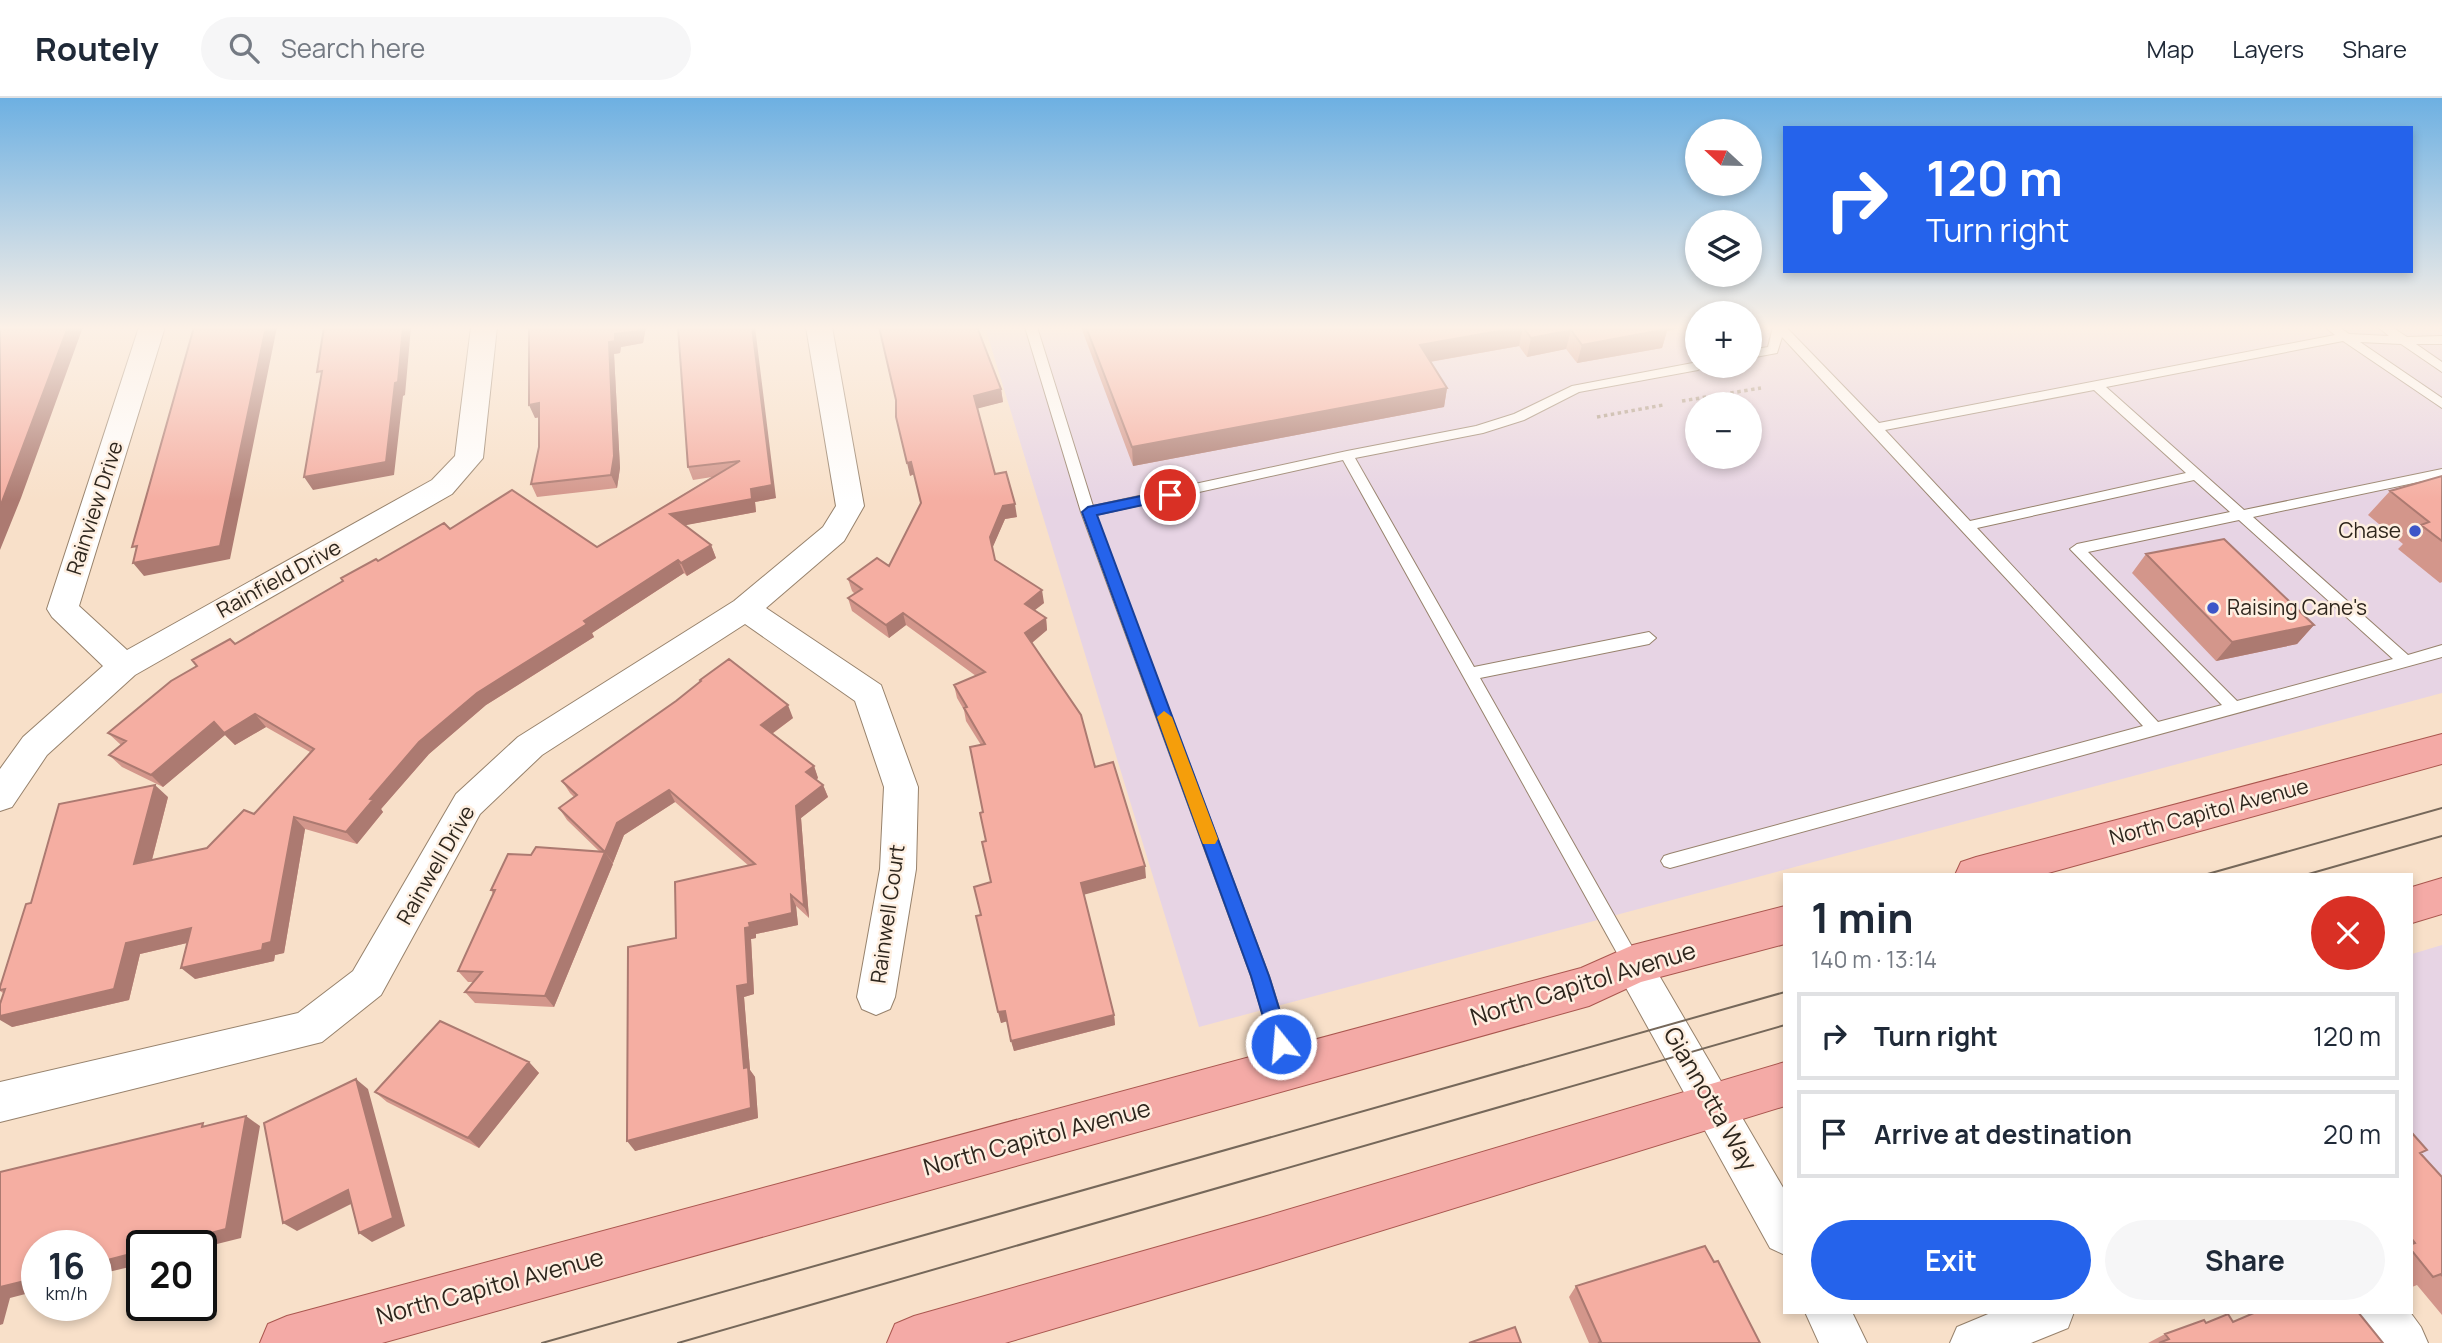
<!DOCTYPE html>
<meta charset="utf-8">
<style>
:root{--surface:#fff;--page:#f6f6f7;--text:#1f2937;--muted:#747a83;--line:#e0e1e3;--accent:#2563eb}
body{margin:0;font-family:Manrope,sans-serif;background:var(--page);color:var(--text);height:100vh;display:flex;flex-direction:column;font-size:26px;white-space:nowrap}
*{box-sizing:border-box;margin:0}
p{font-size:23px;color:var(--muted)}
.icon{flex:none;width:38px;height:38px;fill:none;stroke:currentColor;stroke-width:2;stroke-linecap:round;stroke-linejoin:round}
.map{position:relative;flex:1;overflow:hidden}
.side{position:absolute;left:1783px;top:775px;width:630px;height:441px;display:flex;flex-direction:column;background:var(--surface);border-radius:0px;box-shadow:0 4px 10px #0003}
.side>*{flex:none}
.guide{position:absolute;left:1783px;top:28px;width:630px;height:147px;border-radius:0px;box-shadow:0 4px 10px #0003;background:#2563eb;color:#fff;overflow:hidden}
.needle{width:46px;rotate:292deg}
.controls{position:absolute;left:1685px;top:21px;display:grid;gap:14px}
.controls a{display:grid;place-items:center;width:77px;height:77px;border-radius:50%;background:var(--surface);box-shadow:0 4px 10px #0003;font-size:35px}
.speed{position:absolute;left:21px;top:1132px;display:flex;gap:14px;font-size:35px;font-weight:700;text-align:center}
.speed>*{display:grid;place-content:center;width:91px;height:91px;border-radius:50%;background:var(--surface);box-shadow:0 4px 10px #0003;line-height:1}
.speed small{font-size:18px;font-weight:400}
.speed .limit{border:4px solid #111;border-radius:10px;background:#fff;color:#111}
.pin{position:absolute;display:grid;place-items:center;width:60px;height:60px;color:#fff;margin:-30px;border:4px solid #fff;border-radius:50%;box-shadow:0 2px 7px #0007}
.me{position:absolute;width:77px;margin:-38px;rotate:343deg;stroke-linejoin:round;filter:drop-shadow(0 0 5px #0008)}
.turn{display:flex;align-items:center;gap:24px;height:147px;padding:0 28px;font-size:32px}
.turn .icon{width:91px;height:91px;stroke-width:2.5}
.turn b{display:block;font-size:49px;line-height:60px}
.round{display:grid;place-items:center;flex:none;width:74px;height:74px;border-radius:37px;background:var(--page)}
.headline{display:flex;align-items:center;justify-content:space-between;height:119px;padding:0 28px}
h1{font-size:42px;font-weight:700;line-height:52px}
.button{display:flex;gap:14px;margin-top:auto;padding:14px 28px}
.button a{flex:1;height:80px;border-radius:42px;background:var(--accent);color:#fff;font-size:28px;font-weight:700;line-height:80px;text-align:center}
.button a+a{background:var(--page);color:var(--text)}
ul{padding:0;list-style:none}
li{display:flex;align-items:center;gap:21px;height:88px;margin:0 14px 10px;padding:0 14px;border:4px solid var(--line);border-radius:0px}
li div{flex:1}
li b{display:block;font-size:26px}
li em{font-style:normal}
header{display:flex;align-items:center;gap:42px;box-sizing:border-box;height:98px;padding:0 35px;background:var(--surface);border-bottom:2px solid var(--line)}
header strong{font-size:33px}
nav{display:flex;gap:38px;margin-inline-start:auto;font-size:24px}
.search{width:490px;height:63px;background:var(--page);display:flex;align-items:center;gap:18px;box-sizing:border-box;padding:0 24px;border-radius:38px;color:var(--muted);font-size:26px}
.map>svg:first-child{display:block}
.commercial{fill:#e7d4e4;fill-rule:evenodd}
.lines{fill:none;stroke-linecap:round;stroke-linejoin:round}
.lane-casing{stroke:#97826c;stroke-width:2}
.street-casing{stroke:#97826c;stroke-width:2}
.primary-casing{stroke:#aa574f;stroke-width:2}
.path{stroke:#a89685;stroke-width:3.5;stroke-dasharray:3.5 3.5;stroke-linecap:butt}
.lane{fill:#fff;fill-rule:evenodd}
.street{fill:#fff;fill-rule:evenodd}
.primary{fill:#f4aaa6;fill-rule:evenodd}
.tram{stroke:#76685a;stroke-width:2}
.wall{fill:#d3968b}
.shaded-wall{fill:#ac7a71}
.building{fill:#f5aea2;stroke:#ac7a71;stroke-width:2}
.route{fill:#2563eb;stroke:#184099;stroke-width:2}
.slow{fill:#f59e0b}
.poi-dot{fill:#3d55c8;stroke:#feefe1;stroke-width:2.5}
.labels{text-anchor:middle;stroke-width:5;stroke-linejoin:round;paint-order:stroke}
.street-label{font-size:21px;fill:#2e261d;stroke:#feefe1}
.poi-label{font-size:21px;fill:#2e261d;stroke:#feefe1;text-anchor:end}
.near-street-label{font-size:24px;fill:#2e261d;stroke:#feefe1}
</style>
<header>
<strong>Routely</strong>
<div class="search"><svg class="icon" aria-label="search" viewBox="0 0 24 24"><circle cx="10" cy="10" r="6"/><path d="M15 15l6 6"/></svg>Search here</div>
<nav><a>Map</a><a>Layers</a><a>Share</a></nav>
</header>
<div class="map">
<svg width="2442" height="1245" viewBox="0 0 2442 1245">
<rect width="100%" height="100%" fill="#f8e0c9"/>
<!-- commercial -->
<path class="commercial" d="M985,229H1697L1698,268H1750V229H2442V595L1199,929ZM1698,306H1750V359H1698Z
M2442,847V1078L2412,1045V856Z"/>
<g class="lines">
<!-- lane casing -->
<g class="lane-casing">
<path id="lane" d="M1025,229H1037L1093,408L1347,353L1476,328L1514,316L1572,288L1698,264V268H1704L1698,272L1579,294L1524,322L1483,335L1355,360L1474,569L1649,534L1656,540L1649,546L1480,580L1639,861L1642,867L1639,873L1633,875L1627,873L1343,362L1096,417L1269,878L1298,971L1295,977L1288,980L1281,977L1251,878L1081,414Z
M1773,229H1786L1879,325L2335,237L2325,229H2339L2349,236L2389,238L2378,229H2392L2407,239L2442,238V246H2416L2442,264V274L2401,246L2360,244L2442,300V310L2343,243L2106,289L2244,412L2442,371V379L2253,419L2408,557L2442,547V559L1670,770L1664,768L1661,763L1664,758L1670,756L2143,628L1782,239L1777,255L1750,260V252L1768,249ZM2094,292L2186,375L1970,423L1885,332ZM2194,382L2230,414L2077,446L2070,451L2222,607L2158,624L1977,430ZM2239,422L2393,561L2237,603L2088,454Z"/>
</g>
<!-- street casing -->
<g class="street-casing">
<path id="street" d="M139,229H165L79,508L127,552L432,382L455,358L471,229H497L483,360L452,396L135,577L47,657L12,709L0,713V671L23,639L103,568L52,519L47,511Z
M806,229H832L864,408L844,443L766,510L881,587L918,689L916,771L895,899L890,911L876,917L862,911L857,899L880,771L884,689L855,603L745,526L542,657L480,716L381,897L322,944L0,1024V984L298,915L353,873L456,696L518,639L734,503L823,429L836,408Z
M1633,850L1646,855L1785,1093V1157L1770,1150L1620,879L1614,867L1620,855Z
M1805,1214H1852L1867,1245H1819Z
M1993,1214H2074L2068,1230L2031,1245H1950L1957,1229Z
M2359,1214H2410L2421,1229L2428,1245H2376L2365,1230Z"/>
</g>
<!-- primary casing -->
<g class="primary-casing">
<path id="primary" d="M2442,636V666L2041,777H1955L1961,764L1976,759Z
M2442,780V816L2412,825V789Z
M1785,808V846L1641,884L1589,908L382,1245H260L268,1226L287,1218L1581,870L1633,847Z
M1785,964V1008L1260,1170L1005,1245H887L895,1226L914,1218L1260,1120Z"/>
</g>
<!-- path -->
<path class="path" d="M1682,303L1761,290
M1597,319L1663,307"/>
<!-- lane -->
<use href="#lane" class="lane"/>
<!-- street -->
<use href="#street" class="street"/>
<!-- primary -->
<use href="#primary" class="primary"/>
<!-- tram -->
<path class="tram" d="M2204,777L2442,710
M2305,777L2442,738
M542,1245L1785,894
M678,1245L1785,927"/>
</g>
<!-- wall -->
<path class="wall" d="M529,229H646L643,245L621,249L620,255L614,256L620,370L617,390L537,399L531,386L539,349V319L535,320Z
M678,229L776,400L755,404L756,414L685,427L711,447L716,460L687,478L684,475L592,535L594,539L486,607L429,656L381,711L383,714L357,746L305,731L284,855L275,857L274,863L195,881L187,845L140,856L129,902L12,929L3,895L0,893L31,805L168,699L152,762L207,750L254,716L310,654L266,629L235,647L225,637L163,689L122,669L109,657L121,647L108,635L235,546L343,483L341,480L450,431L597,449L712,379L693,382L688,369Z
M1081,229H1680L1679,230L1667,233L1662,250L1577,265L1566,251L1527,259L1519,248L1430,264L1447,290L1444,309L1133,368Z
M980,239L1001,291L1003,304L977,310L995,376L1017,419L1005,421L992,450L995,462L1044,505L1035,512L1046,520L1047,532L1032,545L1095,669L1146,780L1084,796L1114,917L1115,927L1014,953L1007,923L1001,925L981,817L991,784L983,714L981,647L966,623L964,612L957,600L954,587L976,578L906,527L889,540L852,513L848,500L855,496L852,493L848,481L889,468L921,405L914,376L910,378Z
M2442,378V484L2440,485L2398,451L2403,446L2368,417L2390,393Z
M2146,456L2314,527L2297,546L2216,563L2132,475Z
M700,582L793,620L772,636L814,668L818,680L816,682L823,687L828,699L801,720L809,820L796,808L798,827L756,836V840L751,841L754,896L744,899L750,972L755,979L758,1020L635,1053L676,840L749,768L675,704L624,737L613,765H612L613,766L554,909L475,905L465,894L474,884H468L458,873L493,796L491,792L531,757L600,754L567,722L559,710L574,699L570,695L562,683L676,603L701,584Z
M529,964L539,975L479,1050L387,1004L375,994Z
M2412,1035L2427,1052L2421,1055L2442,1079V1217L2417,1187L2412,1189Z
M1576,1188L1760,1245H1589L1569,1199Z
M2233,1224L2383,1245H2148L2165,1236L2206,1225Z"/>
<!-- shaded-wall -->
<path class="shaded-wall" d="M68,229H83L21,400L0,452V409Z
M266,229H277L230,461L144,478L133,465Z
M403,229H411L405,297L403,298L394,377L313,392L304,379L395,285Z
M638,229H646L643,245L621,249L620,255L614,256L620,370L617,390L611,377L609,244L615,236Z
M752,229H755L776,400L755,404L756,414L676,429L670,416L751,391Z
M1523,229L1519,248L1417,266L1420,247Z
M1652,229H1680L1679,230L1667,233L1662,250L1577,265L1582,247Z
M1571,232L1566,251L1527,259L1531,240Z
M1447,290L1444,309L1133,368L1132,349Z
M1001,291L1003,304L976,311L974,298Z
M539,305L545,318L535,320L529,307Z
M911,364L914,376L910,378L907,365Z
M1015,406L1017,419L1005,421L992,451L990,439L1003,408Z
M711,447L716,460L687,478L681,465Z
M678,462L684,475L592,535L594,539L486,607L429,656L381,711L383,714L357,746L346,734L370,701L419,644L477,595L584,523Z
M1042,492L1044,505L1027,518L1025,506Z
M903,515L906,527L889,540L886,527Z
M1046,520L1047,532L1028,548L1025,535Z
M2314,527L2297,546L2216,563L2232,544Z
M788,607L793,620L766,640L761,627Z
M255,616L266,629L235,647L225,637L163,689L151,677L214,624Z
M814,668L818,680L811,686L806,674Z
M155,687L168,699L148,777L134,766Z
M823,687L828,699L801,720L809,820L804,808L796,708Z
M669,692L675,704L624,737L613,765L605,754L617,725Z
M294,719L305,731L284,855L275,857L274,863L195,881L181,870Z
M605,754L613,766L554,909L545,898Z
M1145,768L1146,780L1083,797L1081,785Z
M791,797L796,808L798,827L756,836V840L751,841L754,896L744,899L750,972L755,979L758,1020L635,1053L627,1043L744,970L737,888L745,830L749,825Z
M191,830L204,841L140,856L129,902L12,929L0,922V918L126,845Z
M1005,913L1008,923L1001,925L998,914Z
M1114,917L1115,927L1014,953L1011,943Z
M529,964L539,975L479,1050L468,1040Z
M356,981L368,991L405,1128L372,1144L359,1135Z
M246,1018L260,1028L241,1140L201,1150V1148H161Z
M348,1092L361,1101L297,1133L283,1125Z
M142,1153V1166L96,1177V1165Z
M37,1180V1193L10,1200L3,1226L0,1227V1189Z"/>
<!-- building -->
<path class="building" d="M0,229H68L0,409Z
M194,229H266L220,448L133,465L137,448L132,449Z
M324,229H403L398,284L395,285L386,364L304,379L322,273L317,274Z
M529,229H638V233L615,236V243L609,244L614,358L611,377L531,386L539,349V305L529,307Z
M678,229H752L772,387L751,391L752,401L670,416L711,447L681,465L678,462L584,523L587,526L477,595L419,644L370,701L373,702L346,734L294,719L271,844L263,846L262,852L181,870L191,830L126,845L114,891L0,918V906L5,891L0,892V889L26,806L31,805L59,706L155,687L134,766L207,750L244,712L254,716L314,651L255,616L224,635L214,624L151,677L109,657L126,643L108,635L171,583L197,568L192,562L230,541L235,546L343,483L341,480L376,461L378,463L444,425L450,431L512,392L597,449L740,363L688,369Z
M879,229H977L1001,291L974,298L995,376L1006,374L1015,406L1003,408L990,439L995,462L1042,492L1025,506L1046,520L1025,535L1081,617L1095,669L1113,664L1145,768L1081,785L1114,917L1011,943L1005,913L998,914L976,818L981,817L974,789L991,784L982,744L986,743L980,715L983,714L970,649L985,646L964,610L967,609L954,587L985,574L903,515L886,527L848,500L862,491L848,481L877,460L889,468L921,405L911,364L907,365L896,319V302Z
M1086,229H1521L1420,247L1447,290L1132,349Z
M1523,229H1666L1667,231L1582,247L1571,232L1531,240Z
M2442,378V443L2421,427L2429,424L2390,393Z
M2224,441L2314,527L2232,544L2146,456Z
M729,561L788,607L761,627L814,668L806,674L823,687L796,708L804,808L791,797L792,815L749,825L750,829L745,830L748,886L737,888L744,970L748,969L751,1010L627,1043L628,849L676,840L675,784L755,766L669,692L617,725L605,754L559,710L577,697L562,683L676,603L701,583L700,582Z
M536,749L605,754L545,898L465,894L482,874L458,873L495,792H491L508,756L531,757Z
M440,923L529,964L468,1040L375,994Z
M356,981L393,1120L359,1135L348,1092L283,1125L264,1025Z
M246,1018L226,1131L161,1148H142V1153L96,1165V1148H37V1180L0,1189V1074L203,1025L202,1029Z
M2412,1035L2427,1052L2420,1055L2442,1079V1178L2441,1176L2433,1179L2412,1153V1146L2415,1145L2412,1141Z
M1705,1148L1714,1164L1718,1163L1760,1245H1598L1601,1244L1576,1188Z
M2256,1214H2358L2383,1245H2159L2169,1241L2165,1236L2204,1222L2206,1225L2228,1216L2233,1224Z
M1515,1229L1521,1245H1469Z"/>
<!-- sky -->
<linearGradient id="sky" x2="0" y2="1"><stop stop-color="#6db0e2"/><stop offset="0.57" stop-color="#fcf1e7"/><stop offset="1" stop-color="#fcf1e7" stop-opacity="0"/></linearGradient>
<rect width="2442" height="403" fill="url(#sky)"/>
<!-- route -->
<path class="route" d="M1170,392L1175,394V400L1097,417L1269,878L1290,946L1287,952L1281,955L1274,952L1271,946L1251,878L1082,414L1088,409Z"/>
<!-- slow -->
<path class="slow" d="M1164,613L1172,619L1218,741L1215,746H1203L1201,741L1157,619Z"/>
<!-- markers -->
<g class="poi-dot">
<circle cx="2415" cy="433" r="7"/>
<circle cx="2213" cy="510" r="7"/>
</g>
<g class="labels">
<!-- street labels -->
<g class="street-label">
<text transform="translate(95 410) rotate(-72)" y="7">Rainview Drive</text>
<text transform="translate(279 481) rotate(-29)" y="7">Rainfield Drive</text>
<text transform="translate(2209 714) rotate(-15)" y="7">North Capitol Avenue</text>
<text transform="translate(436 767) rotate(-60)" y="7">Rainwell Drive</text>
<text transform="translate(888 816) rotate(-82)" y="7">Rainwell Court</text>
</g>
<!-- poi labels -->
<g class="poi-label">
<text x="2401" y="440">Chase</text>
<text x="2227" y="517" text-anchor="start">Raising Cane's</text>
</g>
<!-- near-street labels -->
<g class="near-street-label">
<text transform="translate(1583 886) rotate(-17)" y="8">North Capitol Avenue</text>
<text transform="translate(1710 1001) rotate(60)" y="8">Giannotta Way</text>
<text transform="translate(1037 1040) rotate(-15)" y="8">North Capitol Avenue</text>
<text transform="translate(490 1189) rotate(-15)" y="8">North Capitol Avenue</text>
</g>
</g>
</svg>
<div class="controls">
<a><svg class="needle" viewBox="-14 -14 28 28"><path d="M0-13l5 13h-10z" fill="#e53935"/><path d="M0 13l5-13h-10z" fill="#747a83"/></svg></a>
<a><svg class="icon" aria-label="layers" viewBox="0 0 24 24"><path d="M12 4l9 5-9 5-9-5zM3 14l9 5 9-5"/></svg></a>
<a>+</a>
<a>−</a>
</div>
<div class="speed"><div>16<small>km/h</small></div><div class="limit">20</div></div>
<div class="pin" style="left:1170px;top:397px;background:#d93025"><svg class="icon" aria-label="arrive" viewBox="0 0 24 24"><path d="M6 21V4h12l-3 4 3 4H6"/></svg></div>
<svg class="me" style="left:1281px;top:946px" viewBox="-20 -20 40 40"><circle r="17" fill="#2563eb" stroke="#fff" stroke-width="3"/><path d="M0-11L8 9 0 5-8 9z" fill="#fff"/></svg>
<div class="guide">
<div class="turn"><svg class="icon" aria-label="right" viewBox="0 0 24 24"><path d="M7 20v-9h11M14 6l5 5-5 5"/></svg><div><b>120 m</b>Turn right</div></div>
</div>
<section class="side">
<div class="headline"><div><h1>1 min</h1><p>140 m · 13:14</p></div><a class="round" style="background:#d93025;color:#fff"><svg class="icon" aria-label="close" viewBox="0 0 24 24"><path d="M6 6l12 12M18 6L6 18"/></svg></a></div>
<ul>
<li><svg class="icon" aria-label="right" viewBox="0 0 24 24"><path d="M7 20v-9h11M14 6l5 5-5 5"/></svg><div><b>Turn right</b></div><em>120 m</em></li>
<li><svg class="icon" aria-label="arrive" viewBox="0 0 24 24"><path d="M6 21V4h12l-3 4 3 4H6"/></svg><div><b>Arrive at destination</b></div><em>20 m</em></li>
</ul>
<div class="button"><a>Exit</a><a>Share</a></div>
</section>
</div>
